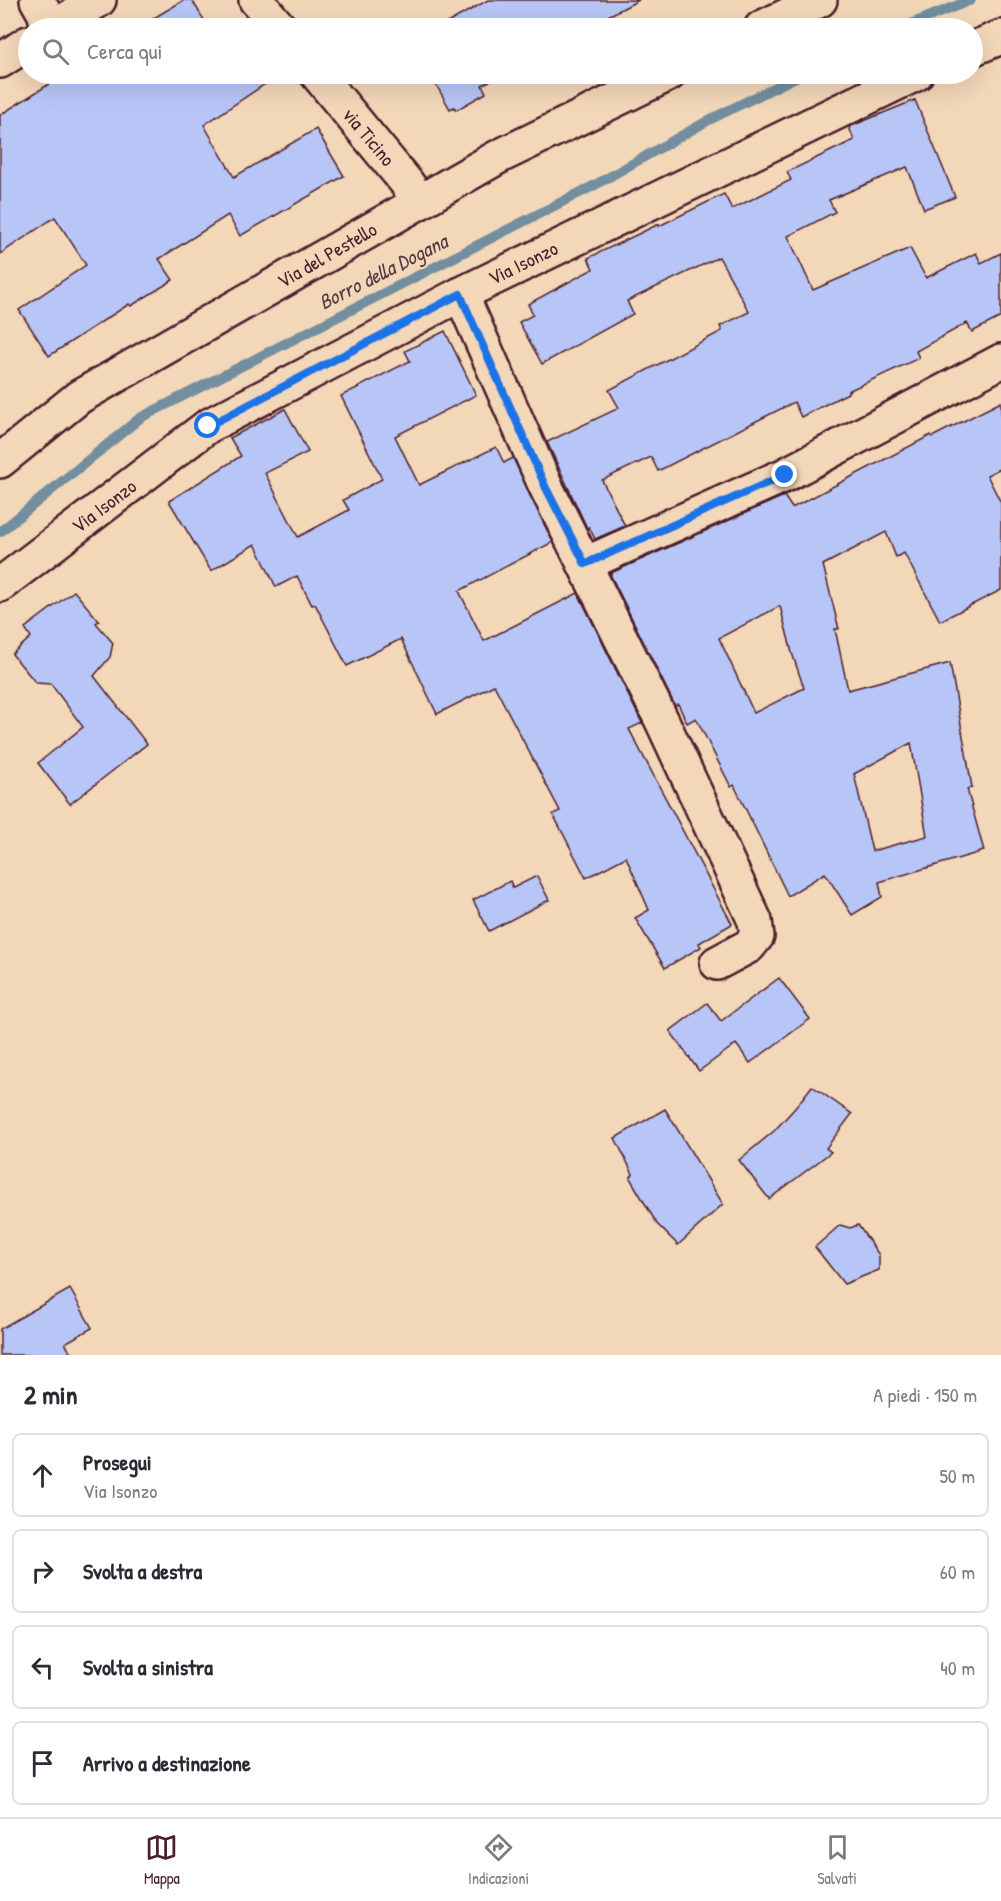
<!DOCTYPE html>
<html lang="it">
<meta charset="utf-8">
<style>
body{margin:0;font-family:"Patrick Hand",sans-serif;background:#f2f2f3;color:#2b2b33}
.stop{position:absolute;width:18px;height:18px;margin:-14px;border:4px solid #1a73e8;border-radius:50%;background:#fff}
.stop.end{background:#1a73e8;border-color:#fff;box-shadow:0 2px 6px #0008}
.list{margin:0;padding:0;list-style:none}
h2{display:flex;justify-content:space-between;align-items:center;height:78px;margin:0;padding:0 24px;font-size:26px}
h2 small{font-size:20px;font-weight:400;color:#7c7c81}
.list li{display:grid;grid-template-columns:39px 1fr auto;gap:18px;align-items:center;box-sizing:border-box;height:84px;margin:0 12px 12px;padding:0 12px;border:2px solid #e1e1e2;border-radius:9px}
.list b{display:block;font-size:22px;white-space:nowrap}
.list p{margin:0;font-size:20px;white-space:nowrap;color:#7c7c81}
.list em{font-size:20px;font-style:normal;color:#7c7c81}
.icon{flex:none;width:33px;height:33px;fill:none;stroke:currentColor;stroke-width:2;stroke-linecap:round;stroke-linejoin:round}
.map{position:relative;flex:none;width:1001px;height:1355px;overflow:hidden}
.search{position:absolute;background:#fff;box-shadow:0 6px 24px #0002;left:18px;right:18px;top:18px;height:66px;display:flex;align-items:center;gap:15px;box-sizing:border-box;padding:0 21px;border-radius:33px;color:#7c7c81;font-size:22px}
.sheet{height:462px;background:#fff}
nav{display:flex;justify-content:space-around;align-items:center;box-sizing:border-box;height:84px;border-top:2px solid #e1e1e2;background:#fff;font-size:16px;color:#7c7c81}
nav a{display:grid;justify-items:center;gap:3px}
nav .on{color:#4a1f2b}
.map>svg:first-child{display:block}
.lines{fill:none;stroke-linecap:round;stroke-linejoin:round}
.stream{stroke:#728e9f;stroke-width:10}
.building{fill:#b8c6f7;stroke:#4a1f2b;stroke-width:1.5;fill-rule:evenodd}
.street-casing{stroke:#4a1f2b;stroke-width:38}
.secondary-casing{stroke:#4a1f2b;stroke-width:38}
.street{stroke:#f3d7b9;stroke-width:33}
.secondary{stroke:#f3d7b9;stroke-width:33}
.route{stroke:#1a73e8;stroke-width:8}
.labels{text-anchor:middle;stroke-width:4.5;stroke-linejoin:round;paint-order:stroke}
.street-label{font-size:20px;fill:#4a1f2b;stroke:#f3d7b9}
.water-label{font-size:21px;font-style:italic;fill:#543b48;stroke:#f3d7b9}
</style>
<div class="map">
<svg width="1001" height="1355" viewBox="0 0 1001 1355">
<rect width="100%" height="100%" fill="#f3d7b9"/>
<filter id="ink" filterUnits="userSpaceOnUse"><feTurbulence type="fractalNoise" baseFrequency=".0167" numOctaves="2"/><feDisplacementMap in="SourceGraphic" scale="12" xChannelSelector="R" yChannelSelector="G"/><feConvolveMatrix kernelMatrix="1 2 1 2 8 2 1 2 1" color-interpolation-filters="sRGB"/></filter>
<g filter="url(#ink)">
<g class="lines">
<g class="stream">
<polyline points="901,28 971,0"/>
<polyline points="0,532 140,418 595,185 709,120 802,74"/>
</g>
</g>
<g class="building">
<polygon points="184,0 192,0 204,20 197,24 199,28 137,28"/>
<polygon points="488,0 639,0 585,28 438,28"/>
<polygon points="65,74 280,74 204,125 234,177 316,129 344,176 240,236 228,215 159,259 173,280 131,306 129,304 49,356 19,310 86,265 55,217 0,254 0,115"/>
<polygon points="430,74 502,74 482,85 486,93 456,110 454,107 450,109"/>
<polygon points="915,100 955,197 924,209 907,167 829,200 835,212 788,236 813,290 910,248 926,278 976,253 981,263 1001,253 1001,317 972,332 967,323 916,351 919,358 848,391 848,393 801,417 794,402 658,471 651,457 602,480 625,526 595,539 589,527 587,528 547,442 619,408 609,390 722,331 720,326 749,312 719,257 627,301 633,314 542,364 519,322 533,315 528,304 593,269 588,258 659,224 659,226 724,194 732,209 791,180 787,172 854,140 849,127"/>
<polygon points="445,331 476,395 395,436 419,485 496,447 504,463 513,458 553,542 459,591 484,641 578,593 642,723 629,729 732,924 699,943 701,947 665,968 635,918 649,910 626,857 586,878 553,814 560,811 494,685 437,714 401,639 347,666 315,604 312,605 297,576 276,587 255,544 211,571 169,501 241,456 230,438 285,409 308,452 265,473 298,537 349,510 343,500 382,479 341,396 410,361 405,351"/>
<path d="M 1001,402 L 1001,468 L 987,475 L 1001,503 L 1001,590 L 940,621 L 904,553 L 896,557 L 886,532 L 823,565 L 839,629 L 835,629 L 848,690 L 950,663 L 972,787 L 967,789 L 984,851 L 879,882 L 882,897 L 852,915 L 825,873 L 788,896 L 734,785 L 731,787 L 696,718 L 687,723 L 678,704 L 675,706 L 611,576 L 611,573 L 784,496 L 792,508 L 931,435 L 932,437 ZM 780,606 L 792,653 L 804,688 L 754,713 L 719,638 ZM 911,743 L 927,836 L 872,851 L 854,774 Z"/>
<polygon points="74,591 99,621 96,623 113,643 110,657 94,676 147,744 70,804 38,763 83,727 51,684 36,683 12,654 31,637 25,628"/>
<polygon points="537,876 549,900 489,931 473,900 510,881 513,888"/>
<polygon points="779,978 810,1019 750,1063 736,1044 699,1071 670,1031 707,1003 721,1021"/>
<polygon points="812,1086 852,1114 826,1148 831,1152 769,1199 739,1160 774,1131 795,1108"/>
<polygon points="665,1109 723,1204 678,1245 657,1224 630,1178 633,1174 615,1138"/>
<polygon points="840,1225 850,1228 858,1225 879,1255 879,1270 844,1284 815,1247"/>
<polygon points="70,1289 92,1328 65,1343 72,1355 0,1355 0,1329"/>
</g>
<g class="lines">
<defs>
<g id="street">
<polyline points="37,0 45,14 47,28"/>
<polyline points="256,0 280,28"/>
<polyline points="52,28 99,0"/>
<polyline points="0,61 28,43"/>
<polyline points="317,74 406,182 420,202"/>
<polyline points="461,294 546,487 663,723 755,921 757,936 749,946 717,963"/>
<polyline points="585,564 785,475 1001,361"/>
</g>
<g id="secondary">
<polyline points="761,28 820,0"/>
<polyline points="972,49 1001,37"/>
<polyline points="0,461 79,397 498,157 669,74"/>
<polyline points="0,585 208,426 461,294 916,74"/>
</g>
</defs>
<use href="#street" class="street-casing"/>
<use href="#secondary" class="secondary-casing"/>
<use href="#street" class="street"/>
<use href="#secondary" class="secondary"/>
</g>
</g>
<g class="lines" filter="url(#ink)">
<polyline class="route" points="208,426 460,294 546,488 585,564 785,475"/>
</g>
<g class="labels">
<g class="street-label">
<text transform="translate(369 137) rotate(50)" y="7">via Ticino</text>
<text transform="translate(327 255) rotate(-30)" y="7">Via del Pestello</text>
<text transform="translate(523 263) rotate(-26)" y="7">Via Isonzo</text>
<text transform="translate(104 506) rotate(-37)" y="7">Via Isonzo</text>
</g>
<g class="water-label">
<text transform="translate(383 272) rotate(-27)" y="7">Borro della Dogana</text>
</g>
</g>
</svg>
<div class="stop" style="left:208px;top:426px"></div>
<div class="stop end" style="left:785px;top:475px"></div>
<div class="search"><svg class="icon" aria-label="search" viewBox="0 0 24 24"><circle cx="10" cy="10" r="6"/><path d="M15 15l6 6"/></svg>Cerca qui</div>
</div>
<section class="sheet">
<h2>2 min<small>A piedi · 150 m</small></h2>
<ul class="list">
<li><svg class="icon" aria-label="ahead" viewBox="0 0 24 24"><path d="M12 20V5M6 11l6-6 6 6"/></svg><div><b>Prosegui</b><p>Via Isonzo</p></div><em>50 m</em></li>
<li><svg class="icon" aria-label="right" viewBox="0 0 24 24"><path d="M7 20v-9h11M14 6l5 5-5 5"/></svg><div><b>Svolta a destra</b></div><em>60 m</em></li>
<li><svg class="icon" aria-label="left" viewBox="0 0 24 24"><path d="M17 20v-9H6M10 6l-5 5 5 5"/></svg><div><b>Svolta a sinistra</b></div><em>40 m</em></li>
<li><svg class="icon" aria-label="arrive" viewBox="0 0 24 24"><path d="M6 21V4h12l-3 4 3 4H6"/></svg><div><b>Arrivo a destinazione</b></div></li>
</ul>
</section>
<nav>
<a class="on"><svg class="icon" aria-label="map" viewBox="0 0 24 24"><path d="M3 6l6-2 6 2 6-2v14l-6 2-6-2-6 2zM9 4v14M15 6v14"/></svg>Mappa</a>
<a><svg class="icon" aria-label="directions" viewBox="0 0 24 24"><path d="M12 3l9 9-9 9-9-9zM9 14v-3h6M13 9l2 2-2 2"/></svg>Indicazioni</a>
<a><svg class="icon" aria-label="saved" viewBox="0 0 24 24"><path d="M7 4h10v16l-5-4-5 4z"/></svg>Salvati</a>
</nav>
